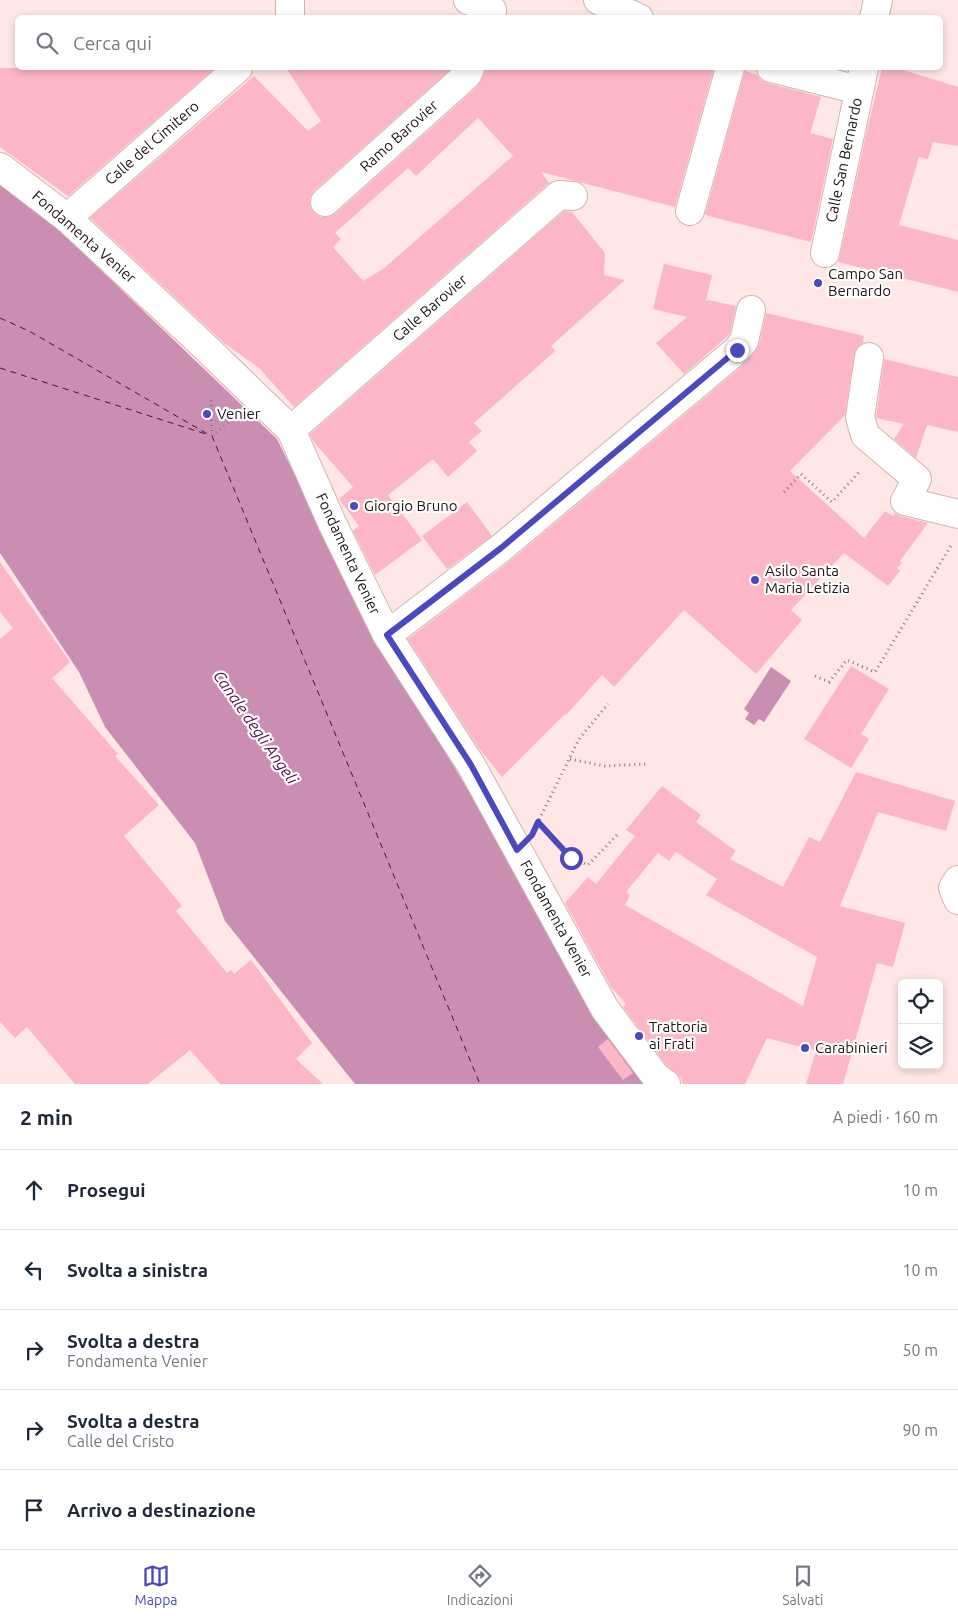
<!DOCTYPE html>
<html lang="it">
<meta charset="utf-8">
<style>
body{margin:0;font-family:Ubuntu,sans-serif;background:#f2f2f3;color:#1f2937}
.controls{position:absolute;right:15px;bottom:15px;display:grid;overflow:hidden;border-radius:8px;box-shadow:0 2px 8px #0003}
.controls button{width:45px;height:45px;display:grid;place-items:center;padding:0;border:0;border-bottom:1px solid #e0e1e3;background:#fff;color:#1f2937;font:25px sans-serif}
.stop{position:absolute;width:15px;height:15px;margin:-11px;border:4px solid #4c48be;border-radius:50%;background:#fff}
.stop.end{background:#4c48be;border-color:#fff;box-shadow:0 1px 5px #0008}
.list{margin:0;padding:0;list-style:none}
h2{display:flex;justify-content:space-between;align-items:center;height:65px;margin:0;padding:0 20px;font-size:21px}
h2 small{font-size:16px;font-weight:400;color:#747a83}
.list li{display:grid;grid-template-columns:32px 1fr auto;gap:15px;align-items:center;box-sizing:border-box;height:80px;padding:0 20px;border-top:1px solid #e0e1e3}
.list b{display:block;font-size:19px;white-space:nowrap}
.list p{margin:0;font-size:16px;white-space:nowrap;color:#747a83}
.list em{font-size:16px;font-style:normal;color:#747a83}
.icon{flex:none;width:28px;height:28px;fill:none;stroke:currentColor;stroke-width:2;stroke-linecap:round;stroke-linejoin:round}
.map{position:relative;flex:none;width:958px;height:1084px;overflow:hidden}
.search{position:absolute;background:#fff;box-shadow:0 2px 8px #0003;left:15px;right:15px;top:15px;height:55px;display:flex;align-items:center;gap:12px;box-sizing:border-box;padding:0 18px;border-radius:8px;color:#747a83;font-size:19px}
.sheet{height:465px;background:#fff}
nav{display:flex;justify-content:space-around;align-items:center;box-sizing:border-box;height:70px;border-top:1px solid #e0e1e3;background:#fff;font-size:14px;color:#747a83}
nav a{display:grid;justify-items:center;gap:2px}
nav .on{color:#4c48be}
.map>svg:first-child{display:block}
.water{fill:#c98eb1}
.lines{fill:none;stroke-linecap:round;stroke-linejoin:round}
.ferry{stroke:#530e3f;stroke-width:1;stroke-dasharray:6 5;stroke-linecap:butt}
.building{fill:#fdb6c6;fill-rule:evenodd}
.minor-casing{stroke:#d0b4b1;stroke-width:30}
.path{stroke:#8a7a78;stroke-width:3;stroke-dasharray:1 4;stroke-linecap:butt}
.minor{stroke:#fff;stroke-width:28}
.route{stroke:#4c48be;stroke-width:6}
.poi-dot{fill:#4c48be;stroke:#fff;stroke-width:2}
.labels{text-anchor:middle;stroke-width:4.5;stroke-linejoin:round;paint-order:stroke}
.street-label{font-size:15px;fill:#1e1514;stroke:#fff}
.poi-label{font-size:15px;fill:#1e1514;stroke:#fff;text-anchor:start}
.water-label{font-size:16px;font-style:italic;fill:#530e3f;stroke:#fff}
</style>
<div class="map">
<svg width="958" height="1084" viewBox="0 0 958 1084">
<rect width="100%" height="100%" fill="#fee7e4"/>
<g class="water">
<polygon points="0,180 33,205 277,439 376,639 492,829 653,1084 355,1084 225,921 195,843 105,727 79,672 0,553"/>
<polygon points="771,667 791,681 764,722 759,719 754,725 745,719 749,713 744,709"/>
</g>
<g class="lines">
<g class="ferry">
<polyline points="0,318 29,331 211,436"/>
<polyline points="0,368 209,435"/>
<polyline points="212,436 480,1084"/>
</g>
</g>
<g class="building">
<polygon points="0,68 215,68 68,196 0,147"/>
<path d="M 286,68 L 452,68 L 314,191 L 310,198 L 310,206 L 313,212 L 320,217 L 328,217 L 335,214 L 477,87 L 484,74 L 485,68 L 714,68 L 675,207 L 541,172 L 549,183 L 294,407 L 259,368 L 224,343 L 90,218 L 254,76 L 308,131 L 321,121 ZM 478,118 L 513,156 L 383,269 L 363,281 L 333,247 L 341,239 L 335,233 L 408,168 L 416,176 Z"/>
<polygon points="882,68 897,68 958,87 958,146 933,142 928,159 919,157 899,225 958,240 958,292 838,262 840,256 867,130"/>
<polygon points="745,71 757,75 761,80 767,83 821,97 810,133 833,139 811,242 705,215"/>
<polygon points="564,211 572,212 605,253 604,275 625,280 551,346 555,351 474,423 482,431 469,442 477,451 448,477 433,459 388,495 422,540 375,575 353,531 359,526 339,499 353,487 313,441 310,434"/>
<polygon points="664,264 712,275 706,301 708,300 736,306 730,334 684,374 656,343 687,317 653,309"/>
<polygon points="766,313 864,336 863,343 857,348 854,355 845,415 790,471 864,538 885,511 893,516 895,513 901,516 928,523 900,561 902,563 897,568 900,571 888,586 844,553 791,610 802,620 756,674 684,610 614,687 602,675 566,715 565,714 502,777 478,747 408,639 511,560 747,362 759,345"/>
<polygon points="884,359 958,377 958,432 927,425 916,458 894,439 904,424 876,418"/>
<polygon points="467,502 492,536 447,569 422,536"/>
<polygon points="0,562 70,662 52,678 118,754 115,756 159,805 124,836 182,906 176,911 227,973 231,970 234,974 251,960 312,1043 296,1059 323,1084 220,1084 190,1050 148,1084 75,1084 27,1027 15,1038 0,1022 0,639 13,628 0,612"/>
<polygon points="851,666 889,689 861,734 869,739 851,768 804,739"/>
<path d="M 856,772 L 955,801 L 946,831 L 878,812 L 840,906 L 905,923 L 893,967 L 877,963 L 843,1084 L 806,1084 L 816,1051 L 767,1038 L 745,1084 L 683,1084 L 680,1077 L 667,1066 L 623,1007 L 626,1004 L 611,987 L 565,903 L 588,877 L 596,884 L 635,836 L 626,830 L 662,786 L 701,815 L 696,822 L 736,851 L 730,859 L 783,887 L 809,837 L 820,842 ZM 676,852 L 717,879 L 706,895 L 817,957 L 803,1006 L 625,905 L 630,895 L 626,892 L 658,853 L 669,861 Z"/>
<polygon points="608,1039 633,1073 623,1080 598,1047"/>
</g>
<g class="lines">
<defs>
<g id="minor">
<polyline points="290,0 290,18"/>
<polyline points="468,0 492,10"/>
<polyline points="598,0 639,18"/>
<polyline points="874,18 878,0"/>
<polyline points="771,68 859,90"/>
<polyline points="0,167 67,218 202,344 291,430 332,523 387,635 471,765 605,1009 656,1077 666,1084"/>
<polyline points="325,202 467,75 470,68"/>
<polyline points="690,211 730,68"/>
<polyline points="67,218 238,68"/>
<polyline points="825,253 864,68"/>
<polyline points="869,357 860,417 865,435 917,479 905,501 958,514"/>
<polyline points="291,430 559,195 573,196"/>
<polyline points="387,635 501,548 737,350 744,341 751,310"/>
<polyline points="958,880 953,888 958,900"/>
</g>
</defs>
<use href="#minor" class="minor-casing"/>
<g class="path">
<polyline points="212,436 211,401 215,398"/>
<polyline points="212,436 234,417"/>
<polyline points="784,492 801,474 832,502 860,471"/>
<polyline points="815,676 829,682 847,660 875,672 952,544"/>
<polyline points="570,759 604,766 648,764"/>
<polyline points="537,824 579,739 608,704"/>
<polyline points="540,824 571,858 588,865 618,834"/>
</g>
<use href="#minor" class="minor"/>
</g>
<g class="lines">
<polyline class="route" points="571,858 538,822 532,835 517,850 471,765 387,635 501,548 737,350"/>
</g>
<g class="poi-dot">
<circle cx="818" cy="283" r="5"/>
<circle cx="207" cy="414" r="5"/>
<circle cx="354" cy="506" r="5"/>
<circle cx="755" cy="580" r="5"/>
<circle cx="639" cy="1036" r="5"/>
<circle cx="805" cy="1048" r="5"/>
</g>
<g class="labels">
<g class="street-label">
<text transform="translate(399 136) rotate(-42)" y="5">Ramo Barovier</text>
<text transform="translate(152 143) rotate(-41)" y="5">Calle del Cimitero</text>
<text transform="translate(844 160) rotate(-78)" y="5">Calle San Bernardo</text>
<text transform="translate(84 237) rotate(41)" y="5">Fondamenta Venier</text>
<text transform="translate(430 308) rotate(-41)" y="5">Calle Barovier</text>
<text transform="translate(348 554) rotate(65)" y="5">Fondamenta Venier</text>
<text transform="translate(556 919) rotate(61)" y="5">Fondamenta Venier</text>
</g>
<g class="poi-label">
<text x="828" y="279">Campo San<tspan x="828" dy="17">Bernardo</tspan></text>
<text x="217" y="419">Venier</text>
<text x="364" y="511">Giorgio Bruno</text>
<text x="765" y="576">Asilo Santa<tspan x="765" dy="17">Maria Letizia</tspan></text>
<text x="649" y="1032">Trattoria<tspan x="649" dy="17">ai Frati</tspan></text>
<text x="815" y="1053">Carabinieri</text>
</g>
<g class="water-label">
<text transform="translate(256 727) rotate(55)" y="6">Canale degli Angeli</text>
</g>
</g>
</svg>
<div class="controls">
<button><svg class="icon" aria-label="locate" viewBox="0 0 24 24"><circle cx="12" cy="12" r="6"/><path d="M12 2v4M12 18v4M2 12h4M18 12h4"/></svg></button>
<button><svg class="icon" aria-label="layers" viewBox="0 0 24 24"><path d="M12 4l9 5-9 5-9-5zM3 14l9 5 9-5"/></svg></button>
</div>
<div class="stop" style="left:571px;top:858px"></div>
<div class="stop end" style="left:737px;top:350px"></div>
<div class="search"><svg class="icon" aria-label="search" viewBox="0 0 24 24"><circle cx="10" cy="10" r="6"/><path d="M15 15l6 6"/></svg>Cerca qui</div>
</div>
<section class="sheet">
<h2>2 min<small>A piedi · 160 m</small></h2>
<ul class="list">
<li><svg class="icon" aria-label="ahead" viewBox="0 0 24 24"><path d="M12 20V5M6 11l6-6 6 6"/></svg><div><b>Prosegui</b></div><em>10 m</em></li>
<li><svg class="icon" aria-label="left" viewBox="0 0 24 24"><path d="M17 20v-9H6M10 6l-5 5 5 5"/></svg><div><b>Svolta a sinistra</b></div><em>10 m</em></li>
<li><svg class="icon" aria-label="right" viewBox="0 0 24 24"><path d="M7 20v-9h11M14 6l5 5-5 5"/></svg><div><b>Svolta a destra</b><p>Fondamenta Venier</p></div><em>50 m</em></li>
<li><svg class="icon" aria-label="right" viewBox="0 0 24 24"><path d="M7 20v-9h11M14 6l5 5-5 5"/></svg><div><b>Svolta a destra</b><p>Calle del Cristo</p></div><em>90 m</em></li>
<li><svg class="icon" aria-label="arrive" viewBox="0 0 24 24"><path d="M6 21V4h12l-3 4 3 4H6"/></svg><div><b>Arrivo a destinazione</b></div></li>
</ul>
</section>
<nav>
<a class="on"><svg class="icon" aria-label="map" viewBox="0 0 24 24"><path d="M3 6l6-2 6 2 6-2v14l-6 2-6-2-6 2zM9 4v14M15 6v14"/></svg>Mappa</a>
<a><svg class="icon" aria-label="directions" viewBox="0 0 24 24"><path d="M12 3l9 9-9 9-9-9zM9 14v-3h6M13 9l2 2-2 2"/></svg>Indicazioni</a>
<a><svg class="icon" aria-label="saved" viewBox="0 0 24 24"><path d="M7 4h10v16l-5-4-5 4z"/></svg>Salvati</a>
</nav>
